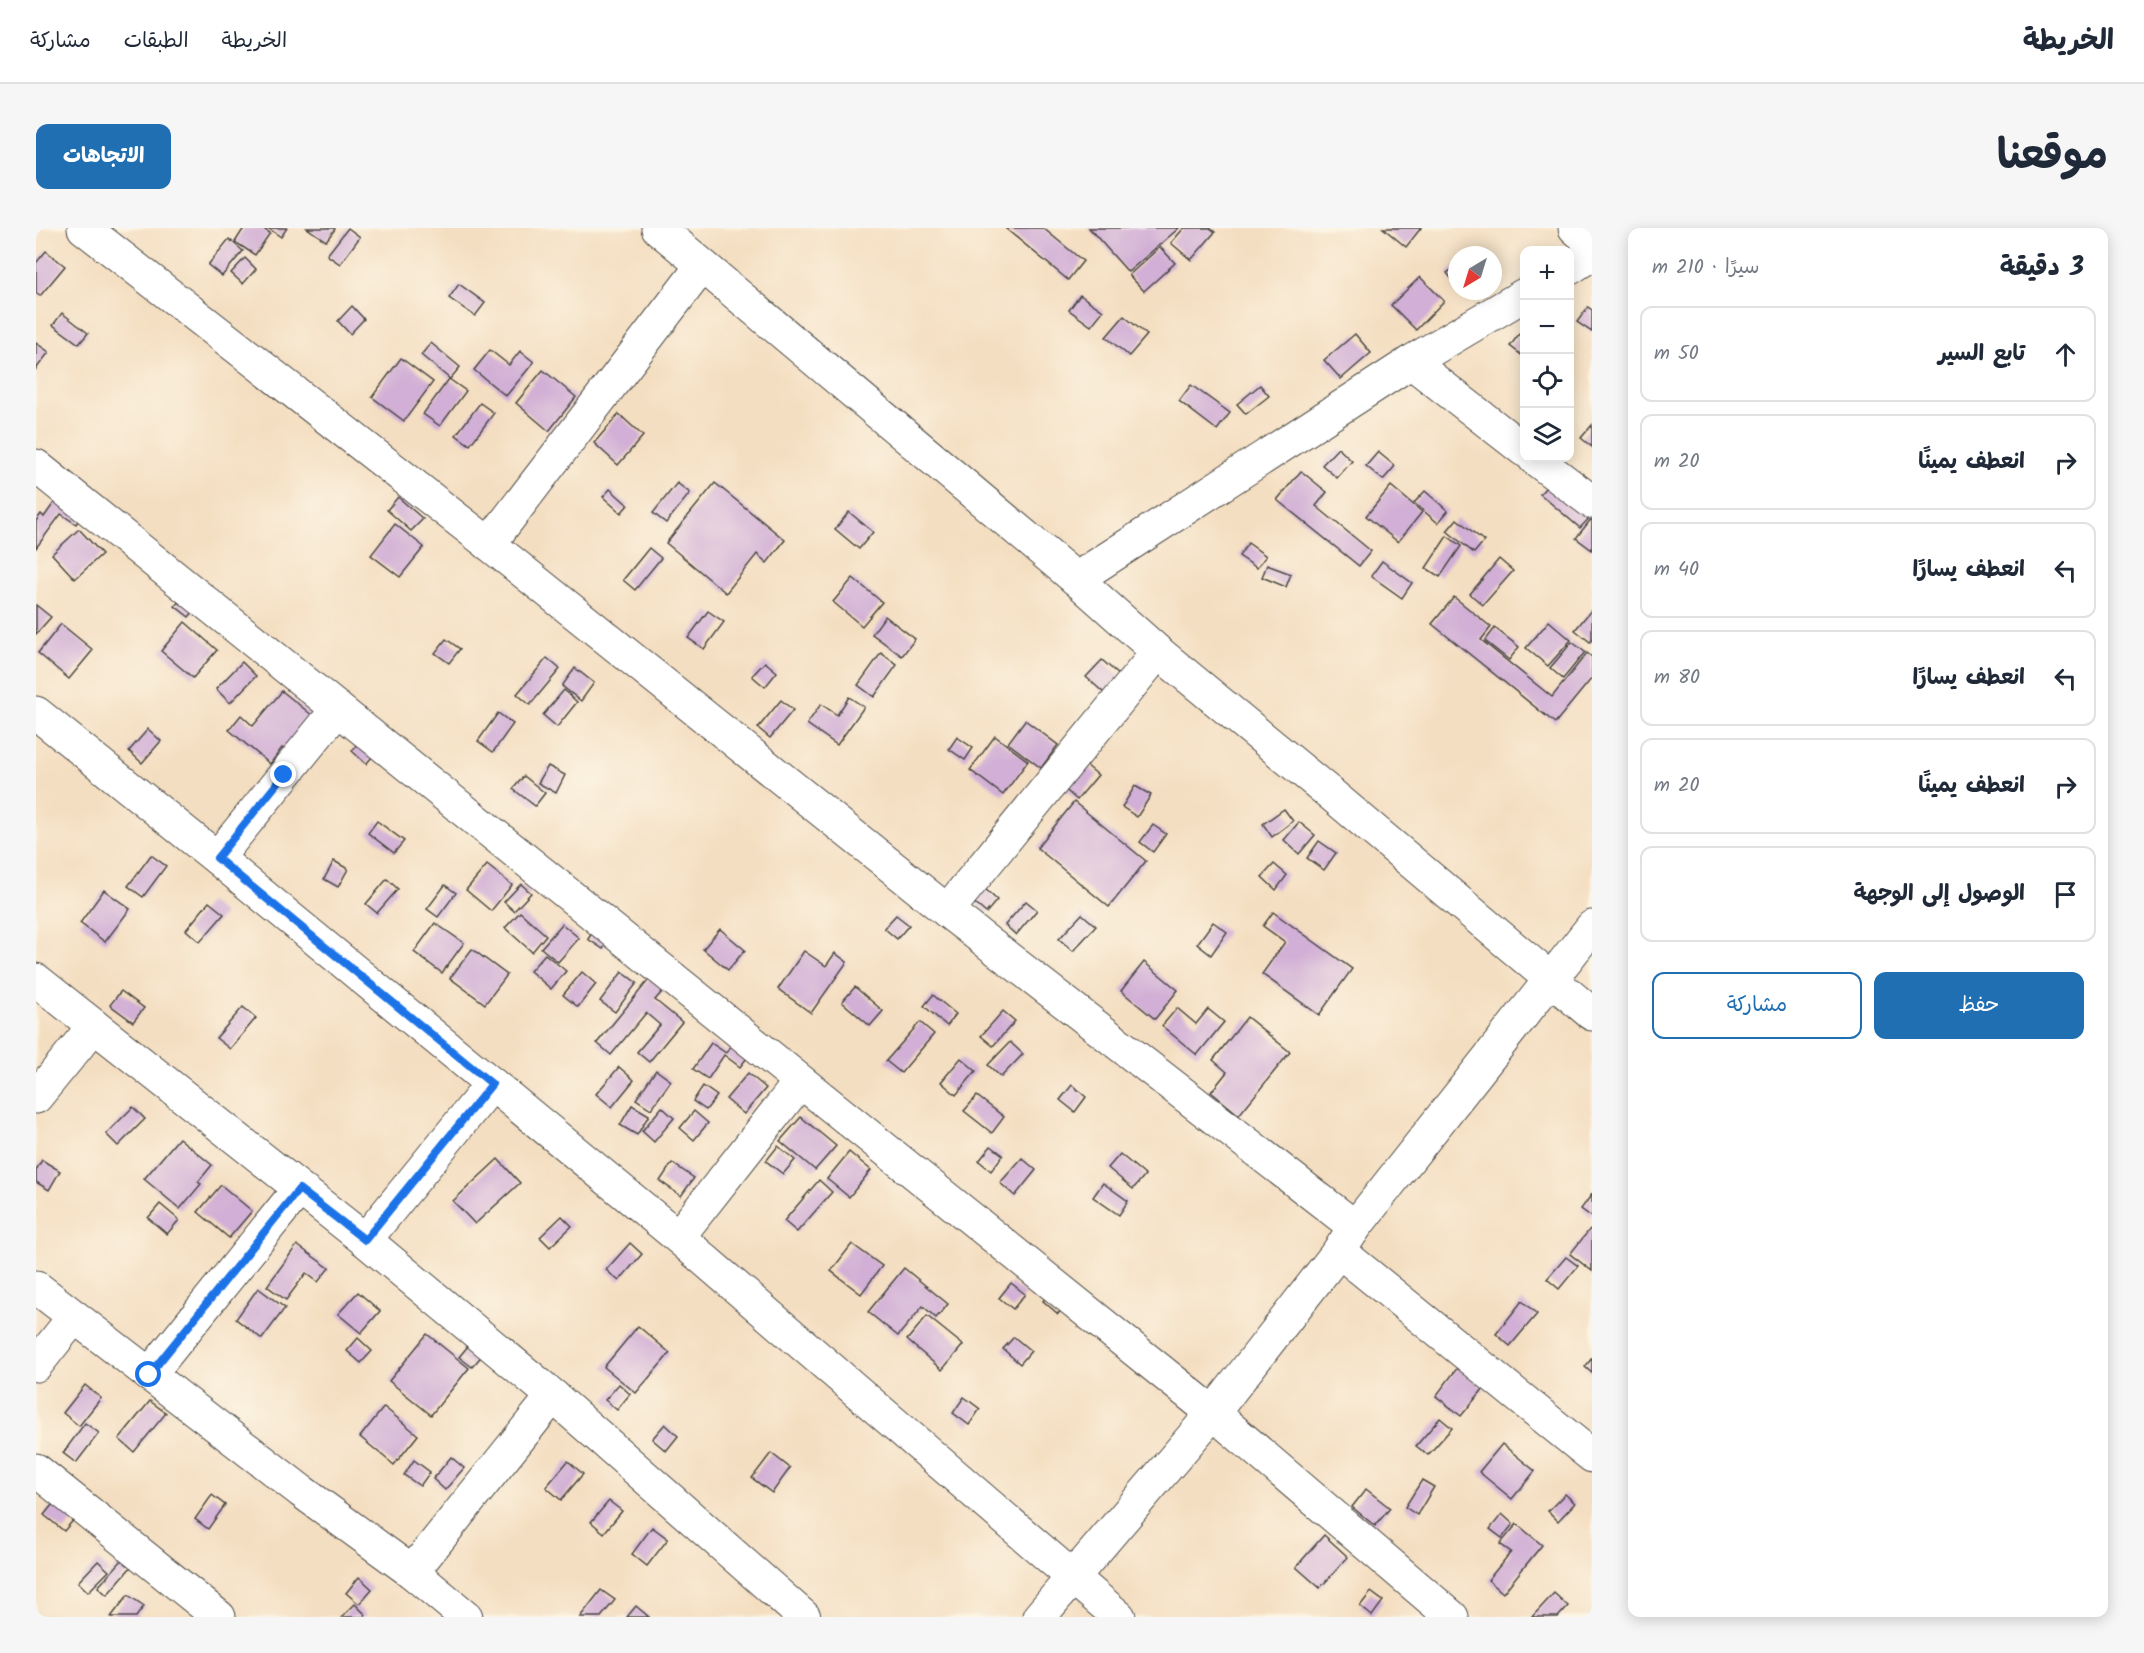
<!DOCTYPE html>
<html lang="ar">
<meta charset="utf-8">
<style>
body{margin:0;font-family:Kalam,"Playpen Sans Arabic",sans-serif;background:#f6f6f7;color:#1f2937;direction:rtl}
.controls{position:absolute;right:18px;top:18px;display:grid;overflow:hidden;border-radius:12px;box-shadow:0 3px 15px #0003}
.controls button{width:54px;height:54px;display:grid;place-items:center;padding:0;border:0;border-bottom:2px solid #e0e1e3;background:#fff;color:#1f2937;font:30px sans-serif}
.compass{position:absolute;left:1412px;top:18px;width:54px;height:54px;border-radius:50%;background:#fff;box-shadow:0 3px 15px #0003;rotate:218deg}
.stop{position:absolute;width:18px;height:18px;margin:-14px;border:4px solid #1a73e8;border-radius:50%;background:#fff}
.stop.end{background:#1a73e8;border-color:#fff;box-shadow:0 2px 6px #0008}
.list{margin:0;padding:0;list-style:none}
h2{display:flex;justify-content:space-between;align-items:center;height:78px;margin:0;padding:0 24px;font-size:26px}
h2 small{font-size:20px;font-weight:400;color:#747a83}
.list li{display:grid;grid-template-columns:39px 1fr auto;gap:18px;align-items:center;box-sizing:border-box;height:96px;margin:0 12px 12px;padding:0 12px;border:2px solid #e0e1e3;border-radius:12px}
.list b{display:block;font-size:22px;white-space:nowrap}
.list em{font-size:20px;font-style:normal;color:#747a83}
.actions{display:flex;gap:12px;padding:18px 24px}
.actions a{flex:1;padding:14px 0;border:2px solid #1f6fb2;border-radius:12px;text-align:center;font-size:21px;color:#1f6fb2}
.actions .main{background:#1f6fb2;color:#fff}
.icon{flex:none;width:33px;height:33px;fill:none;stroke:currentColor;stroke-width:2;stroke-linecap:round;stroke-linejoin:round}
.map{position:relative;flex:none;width:1556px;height:1389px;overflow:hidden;direction:ltr;border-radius:12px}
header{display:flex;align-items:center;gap:36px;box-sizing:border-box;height:84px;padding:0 30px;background:#fff;border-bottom:2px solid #e0e1e3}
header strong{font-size:28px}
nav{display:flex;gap:33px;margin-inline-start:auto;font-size:21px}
.intro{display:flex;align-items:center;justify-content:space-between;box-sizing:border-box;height:144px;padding:0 36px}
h1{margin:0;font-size:42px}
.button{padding:15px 27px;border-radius:12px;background:#1f6fb2;color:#fff;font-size:21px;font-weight:700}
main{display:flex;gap:36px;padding:0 36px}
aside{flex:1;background:#fff;border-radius:12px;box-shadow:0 3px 15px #0003}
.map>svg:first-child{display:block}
.building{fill:#d1afd6}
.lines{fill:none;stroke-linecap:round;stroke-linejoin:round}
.minor-casing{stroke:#494642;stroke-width:35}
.minor{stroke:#fff;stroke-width:33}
.route{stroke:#1a73e8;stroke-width:8}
</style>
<header>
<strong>الخريطة</strong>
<nav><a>الخريطة</a><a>الطبقات</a><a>مشاركة</a></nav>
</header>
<div class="intro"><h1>موقعنا</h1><a class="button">الاتجاهات</a></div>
<main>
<aside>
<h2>3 دقيقة<small>سيرًا · 210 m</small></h2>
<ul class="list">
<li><svg class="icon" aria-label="ahead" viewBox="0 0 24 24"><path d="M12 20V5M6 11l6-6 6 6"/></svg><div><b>تابع السير</b></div><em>50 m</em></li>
<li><svg class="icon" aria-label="right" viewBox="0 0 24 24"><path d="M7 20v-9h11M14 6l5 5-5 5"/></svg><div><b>انعطف يمينًا</b></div><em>20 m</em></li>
<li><svg class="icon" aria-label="left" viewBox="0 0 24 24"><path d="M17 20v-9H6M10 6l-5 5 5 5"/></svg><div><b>انعطف يسارًا</b></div><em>40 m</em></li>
<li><svg class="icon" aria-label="left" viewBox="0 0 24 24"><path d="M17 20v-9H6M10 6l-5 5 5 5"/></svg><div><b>انعطف يسارًا</b></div><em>80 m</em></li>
<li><svg class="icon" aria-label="right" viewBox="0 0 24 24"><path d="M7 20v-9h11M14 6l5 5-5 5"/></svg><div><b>انعطف يمينًا</b></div><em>20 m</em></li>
<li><svg class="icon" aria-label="arrive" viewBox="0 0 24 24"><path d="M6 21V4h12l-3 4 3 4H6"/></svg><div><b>الوصول إلى الوجهة</b></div></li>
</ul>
<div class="actions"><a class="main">حفظ</a><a>مشاركة</a></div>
</aside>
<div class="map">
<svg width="1556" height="1389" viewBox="0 0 1556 1389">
<rect width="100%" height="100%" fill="#fcf5e5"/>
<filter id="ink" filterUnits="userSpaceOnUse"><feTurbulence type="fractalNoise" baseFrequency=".0167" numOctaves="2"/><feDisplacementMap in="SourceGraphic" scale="12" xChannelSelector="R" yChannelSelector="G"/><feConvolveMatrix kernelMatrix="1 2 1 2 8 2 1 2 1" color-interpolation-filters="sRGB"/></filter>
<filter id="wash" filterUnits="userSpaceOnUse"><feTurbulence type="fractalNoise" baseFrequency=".008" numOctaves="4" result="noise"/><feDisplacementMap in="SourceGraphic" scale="24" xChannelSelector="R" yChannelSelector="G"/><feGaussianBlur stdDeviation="1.35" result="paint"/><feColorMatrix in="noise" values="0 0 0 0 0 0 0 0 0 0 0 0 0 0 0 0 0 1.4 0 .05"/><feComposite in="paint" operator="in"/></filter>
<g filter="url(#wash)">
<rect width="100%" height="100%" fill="#f4dec1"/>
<g id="blocks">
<g class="building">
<polygon points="208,0 226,0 234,5 219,27 199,14"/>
<polygon points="232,0 251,0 245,9"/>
<polygon points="271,0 298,0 299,1 290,13"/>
<polygon points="312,0 324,9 304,36 291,27"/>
<polygon points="969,0 1007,0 1047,33 1032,52"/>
<polygon points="1053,0 1143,0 1092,44"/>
<polygon points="1148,0 1174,0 1179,4 1155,32 1135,15"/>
<polygon points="1347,0 1385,0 1370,19"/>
<polygon points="193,11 207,23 186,48 172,37"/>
<polygon points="1124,19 1139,35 1108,63 1093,47"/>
<polygon points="10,23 29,38 4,68 0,65 0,35"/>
<polygon points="209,30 220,41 207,56 195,45"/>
<polygon points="1421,38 1421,58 1411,45"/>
<polygon points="1384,49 1408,73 1380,102 1355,77"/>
<polygon points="423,56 449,75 439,88 413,70"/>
<polygon points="1044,67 1067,83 1055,98 1033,82"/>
<polygon points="316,78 328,91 314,106 302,93"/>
<polygon points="1552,79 1556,82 1556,104 1541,94"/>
<polygon points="26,85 52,105 43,116 17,97"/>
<polygon points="1088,88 1111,107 1093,128 1070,109"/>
<polygon points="1487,101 1488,102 1488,129 1474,118"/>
<polygon points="1319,106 1335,125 1305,151 1288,132"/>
<polygon points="0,115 13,124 0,141"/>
<polygon points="395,115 424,139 414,151 385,127"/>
<polygon points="454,122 473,137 484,123 498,134 470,168 438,142"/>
<polygon points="365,130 397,154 368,193 336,169"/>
<polygon points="507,142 540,169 513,203 480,175"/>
<polygon points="413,151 430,163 404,198 387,186"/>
<polygon points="1155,157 1194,185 1181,202 1143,173"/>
<polygon points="1224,157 1233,168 1210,186 1201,176"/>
<polygon points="444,175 458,185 434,217 420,207"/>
<polygon points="583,186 607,208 582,237 558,215"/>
<polygon points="1556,197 1556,219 1545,210"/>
<polygon points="1302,220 1316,233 1301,250 1286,237"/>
<polygon points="1342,224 1359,238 1347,252 1330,238"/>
<polygon points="1265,243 1291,264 1280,278 1335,323 1323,338 1241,272"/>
<polygon points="1523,244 1556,287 1544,300 1504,266"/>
<polygon points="641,255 654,265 630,295 617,285"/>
<polygon points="679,255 749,312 731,335 721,326 690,365 630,315"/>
<polygon points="1355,258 1386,284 1362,314 1330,288"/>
<polygon points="574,261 592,277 585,285 567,269"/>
<polygon points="1389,263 1412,283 1402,295 1378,275"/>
<polygon points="25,265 49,283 40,296 25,286 0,320 0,293 5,286 8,289"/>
<polygon points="362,269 387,291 375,303 351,282"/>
<polygon points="813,284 837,304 823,321 799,301"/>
<polygon points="1556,290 1556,322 1540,310"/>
<polygon points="1421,291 1448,313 1438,325 1411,303"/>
<polygon points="359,296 388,319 364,349 335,327"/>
<polygon points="43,301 66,326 39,351 16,326"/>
<polygon points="1411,308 1425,318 1404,349 1390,340"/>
<polygon points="1212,315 1230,328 1221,340 1203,328"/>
<polygon points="613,320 625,330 599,362 587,352"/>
<polygon points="1463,331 1477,343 1447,377 1434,366"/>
<polygon points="1346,333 1376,355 1366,370 1335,348"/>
<polygon points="1231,337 1255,346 1250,359 1226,349"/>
<polygon points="817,350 846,374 826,398 797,374"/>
<polygon points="160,351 175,362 153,389 139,378"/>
<polygon points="1418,369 1455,399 1445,412 1516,469 1551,425 1556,429 1556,450 1519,495 1396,396"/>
<polygon points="0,377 15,389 0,406"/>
<polygon points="1556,381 1556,412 1554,414 1539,402"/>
<polygon points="672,383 688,394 668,421 652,410"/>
<polygon points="849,388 879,411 866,428 836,406"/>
<polygon points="1513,393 1535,412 1512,438 1490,420"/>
<polygon points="149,394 181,422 157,450 125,423"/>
<polygon points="25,396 57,422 33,451 2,425"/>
<polygon points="1459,400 1483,419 1473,432 1449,413"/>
<polygon points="410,411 424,421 413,435 399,425"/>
<polygon points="1536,414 1549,424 1527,451 1514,440"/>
<polygon points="845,425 861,437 838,469 822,457"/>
<polygon points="511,430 524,441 494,477 481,466"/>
<polygon points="1066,432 1084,448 1068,465 1050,449"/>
<polygon points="206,434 220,448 194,475 180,461"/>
<polygon points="729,434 741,444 729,459 716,448"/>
<polygon points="539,440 558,455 545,473 526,458"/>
<polygon points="528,462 541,474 521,499 507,487"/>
<polygon points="246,463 277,488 248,522 246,520 234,536 193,502 205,487 217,498"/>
<polygon points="813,469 828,479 801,517 771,496 785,476 801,487"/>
<polygon points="745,472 757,482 734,510 722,500"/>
<polygon points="462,485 477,496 457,524 442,513"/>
<polygon points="989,492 1022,517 1005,540 972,515"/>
<polygon points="112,501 125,513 106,535 93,523"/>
<polygon points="328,507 344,520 330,536 316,523"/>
<polygon points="959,508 992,533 967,567 934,542"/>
<polygon points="921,509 937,520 929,532 913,521"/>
<polygon points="1044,532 1062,547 1041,572 1023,556"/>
<polygon points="512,538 529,547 520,565 502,555"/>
<polygon points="488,548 509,565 499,578 477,561"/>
<polygon points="1099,558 1115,567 1101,589 1086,579"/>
<polygon points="1038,574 1110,633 1073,679 1001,620"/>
<polygon points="1248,581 1257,593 1236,609 1227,596"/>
<polygon points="341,593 368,613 358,625 332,605"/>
<polygon points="1263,594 1279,607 1263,626 1248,612"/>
<polygon points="1117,597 1130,606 1117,624 1104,614"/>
<polygon points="1283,613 1300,625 1288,642 1271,630"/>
<polygon points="115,627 130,638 107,669 92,658"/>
<polygon points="298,633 312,641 302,659 288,651"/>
<polygon points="1238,636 1251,647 1240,662 1226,649"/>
<polygon points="451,637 476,657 455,683 430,662"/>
<polygon points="351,651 362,661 341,685 330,676"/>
<polygon points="485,656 495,665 478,683 468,674"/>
<polygon points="409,657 420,665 402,689 391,681"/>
<polygon points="947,659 961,672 950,685 936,673"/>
<polygon points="68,662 94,681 69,714 44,695"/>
<polygon points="990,673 1001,682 980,707 969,697"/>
<polygon points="173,674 188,686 164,714 150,702"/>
<polygon points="484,684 510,707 496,724 469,700"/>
<polygon points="1237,684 1316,741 1283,787 1226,746 1249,714 1227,698"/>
<polygon points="1046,686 1060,698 1037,723 1023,711"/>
<polygon points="860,687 873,697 861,711 848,700"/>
<polygon points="1177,694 1191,704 1175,727 1161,716"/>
<polygon points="399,695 428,715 406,745 378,724"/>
<polygon points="563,695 578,705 567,721 552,711"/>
<polygon points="526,696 543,710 522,734 505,720"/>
<polygon points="684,701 709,722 692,742 667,721"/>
<polygon points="436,721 471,747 449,776 414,750"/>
<polygon points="768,723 790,738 799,725 811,734 775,785 742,761"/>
<polygon points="509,726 530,743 515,761 494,743"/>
<polygon points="629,732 643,744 619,772 646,794 613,834 601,824 624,797 610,785 575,827 561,815"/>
<polygon points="1108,734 1142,762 1119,791 1085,763"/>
<polygon points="546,744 560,756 542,779 527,767"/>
<polygon points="586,744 601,755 579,784 564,773"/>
<polygon points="819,759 847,783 834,798 806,774"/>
<polygon points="85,763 108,780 97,794 74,777"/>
<polygon points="897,767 920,786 911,798 888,778"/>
<polygon points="207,779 220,790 194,821 180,810"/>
<polygon points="1141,780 1160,796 1172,781 1188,794 1161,827 1126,798"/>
<polygon points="967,783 979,793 957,818 945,808"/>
<polygon points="1211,789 1254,824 1203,887 1175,864 1191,844 1177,832"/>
<polygon points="884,794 898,806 865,845 850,833"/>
<polygon points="704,805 721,817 704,839 688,827 672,851 657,841 675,815 690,825"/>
<polygon points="974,814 987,826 965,849 952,837"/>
<polygon points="925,830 940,843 920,867 905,854"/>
<polygon points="583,839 598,852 576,879 560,866"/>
<polygon points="620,842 635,853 615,881 600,871"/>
<polygon points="712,845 730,860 708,886 690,871"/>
<polygon points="1036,857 1050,869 1039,884 1024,872"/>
<polygon points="667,858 681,868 670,882 657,873"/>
<polygon points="941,868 968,889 956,905 928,883"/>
<polygon points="596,877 613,887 601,907 584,897"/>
<polygon points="97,879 109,891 82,918 70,906"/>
<polygon points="626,879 638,890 618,914 606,903"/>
<polygon points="658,883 672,895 658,912 644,900"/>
<polygon points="765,889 800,918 779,942 744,913"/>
<polygon points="143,910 176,937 162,954 165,956 144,981 108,951"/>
<polygon points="742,918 759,932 747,946 730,933"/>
<polygon points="955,918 967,927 955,943 943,933"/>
<polygon points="813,924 835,942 813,969 791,951"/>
<polygon points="1084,926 1109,947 1097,961 1072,940"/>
<polygon points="986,930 1000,942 979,968 964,955"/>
<polygon points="462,931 484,955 439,996 417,973"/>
<polygon points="6,932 24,943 13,962 0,954 0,942"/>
<polygon points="636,935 658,950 645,968 624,953"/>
<polygon points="783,952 796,964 761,1004 748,993"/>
<polygon points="1067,955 1092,973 1083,987 1057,969"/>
<polygon points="185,957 216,983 193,1010 162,984"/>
<polygon points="1556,966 1556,989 1545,981"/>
<polygon points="124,976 143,992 131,1006 112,990"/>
<polygon points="526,988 536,998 514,1019 504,1009"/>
<polygon points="1554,1001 1556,1003 1556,1043 1534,1026"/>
<polygon points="594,1015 606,1026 583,1053 570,1042"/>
<polygon points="816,1016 846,1038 825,1066 795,1043"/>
<polygon points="261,1017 293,1040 282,1054 270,1045 250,1072 231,1058"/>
<polygon points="1530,1029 1542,1038 1523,1061 1511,1051"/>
<polygon points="868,1040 912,1076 900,1090 887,1078 862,1108 832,1084"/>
<polygon points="975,1055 989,1066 977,1081 963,1070"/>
<polygon points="1019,1059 1033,1072 1022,1086 1007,1073"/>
<polygon points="222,1060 249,1080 226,1111 200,1091"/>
<polygon points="322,1064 344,1083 325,1105 302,1086"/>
<polygon points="1486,1073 1501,1086 1474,1118 1460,1106"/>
<polygon points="891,1088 927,1117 906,1142 871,1112"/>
<polygon points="602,1098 634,1125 600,1165 568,1139"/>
<polygon points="391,1106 433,1140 395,1187 353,1153"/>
<polygon points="978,1109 995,1123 984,1136 967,1121"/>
<polygon points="322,1110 336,1123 325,1135 311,1123"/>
<polygon points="437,1112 450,1123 436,1139 423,1129"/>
<polygon points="1556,1130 1556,1145 1549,1139"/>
<polygon points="1422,1139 1448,1160 1425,1188 1400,1168"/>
<polygon points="583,1156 594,1166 581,1182 569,1172"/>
<polygon points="49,1157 65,1170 43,1198 27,1185"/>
<polygon points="928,1169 944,1181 933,1197 917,1185"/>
<polygon points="114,1173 130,1185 98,1224 83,1211"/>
<polygon points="348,1179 382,1207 358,1237 324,1209"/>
<polygon points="1404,1190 1416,1200 1392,1227 1380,1218"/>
<polygon points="49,1195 63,1205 40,1235 27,1225"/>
<polygon points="629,1196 642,1208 630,1223 616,1211"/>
<polygon points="1466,1216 1499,1243 1476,1271 1443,1244"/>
<polygon points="735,1225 754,1240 736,1265 716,1250"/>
<polygon points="415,1229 428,1240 409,1262 397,1251"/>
<polygon points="378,1232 394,1244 384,1258 368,1247"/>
<polygon points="532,1233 547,1246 525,1272 510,1259"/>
<polygon points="1386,1252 1398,1259 1381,1287 1369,1279"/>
<polygon points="1330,1261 1354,1280 1339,1298 1316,1279"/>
<polygon points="1529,1266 1539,1275 1522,1293 1512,1283"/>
<polygon points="176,1267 189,1277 172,1301 159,1291"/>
<polygon points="20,1272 40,1289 28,1303 8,1287"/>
<polygon points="573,1273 586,1283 568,1305 555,1294"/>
<polygon points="1466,1286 1477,1296 1466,1310 1454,1301"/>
<polygon points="1481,1296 1506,1317 1467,1365 1452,1352 1475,1324 1464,1316"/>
<polygon points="616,1299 632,1311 611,1338 596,1326"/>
<polygon points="1288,1307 1312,1329 1284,1360 1260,1339"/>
<polygon points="87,1331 95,1339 71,1367 62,1359"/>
<polygon points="62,1333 73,1343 52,1364 42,1354"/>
<polygon points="323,1349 336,1361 323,1376 310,1365"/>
<polygon points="565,1362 579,1372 565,1389 544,1389"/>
<polygon points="1335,1364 1347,1373 1336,1388 1324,1378"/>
<polygon points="1518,1365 1532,1378 1522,1389 1496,1389"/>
<polygon points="92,1367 108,1378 100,1389 75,1389"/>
<polygon points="319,1376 330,1387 328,1389 306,1389"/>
<polygon points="600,1378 613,1389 591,1389"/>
</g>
</g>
</g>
<g filter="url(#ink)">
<use href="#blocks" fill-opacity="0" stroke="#494642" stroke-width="1.5"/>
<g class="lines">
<defs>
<g id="minor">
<polyline points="48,0 453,316 911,683 1319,999"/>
<polyline points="622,0 1040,351 1122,424 1296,567 1556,786"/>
<polyline points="1539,0 1556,15"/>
<polyline points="1534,40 1556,26"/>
<polyline points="1375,134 1488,222"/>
<polyline points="1498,230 1556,274"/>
<polyline points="0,238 1177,1185 1416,1389"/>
<polyline points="453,316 666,38"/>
<polyline points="1040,351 1375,134 1488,67"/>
<polyline points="0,485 181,630 642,1009 1083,1389"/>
<polyline points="181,630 301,482"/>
<polyline points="911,683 1122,424"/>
<polyline points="0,752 329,1012 517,1168 768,1389"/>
<polyline points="0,869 58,798"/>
<polyline points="642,1009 764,854"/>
<polyline points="329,1012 456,856"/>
<polyline points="1303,1023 1556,1228"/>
<polyline points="0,1059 265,1263 376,1344 430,1389"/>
<polyline points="0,1137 38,1089"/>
<polyline points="113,1147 263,961"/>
<polyline points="0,1242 183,1389"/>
<polyline points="376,1344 517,1168"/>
<polyline points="1003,1389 1177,1185 1303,1023 1319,999 1556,699"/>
</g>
</defs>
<use href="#minor" class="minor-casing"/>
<use href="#minor" class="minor"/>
</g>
</g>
<g class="lines" filter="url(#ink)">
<polyline class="route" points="113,1147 263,961 329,1012 456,856 181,630 248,547"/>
</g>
</svg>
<div class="controls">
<button>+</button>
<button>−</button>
<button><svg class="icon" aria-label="locate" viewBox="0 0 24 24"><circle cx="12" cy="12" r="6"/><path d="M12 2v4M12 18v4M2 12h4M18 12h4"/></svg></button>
<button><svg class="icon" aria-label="layers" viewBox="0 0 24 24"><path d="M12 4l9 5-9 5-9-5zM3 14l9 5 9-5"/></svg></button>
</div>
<svg class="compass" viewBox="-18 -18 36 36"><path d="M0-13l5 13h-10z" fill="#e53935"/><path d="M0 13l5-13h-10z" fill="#747a83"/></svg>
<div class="stop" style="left:113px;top:1147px"></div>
<div class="stop end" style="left:248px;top:547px"></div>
</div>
</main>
